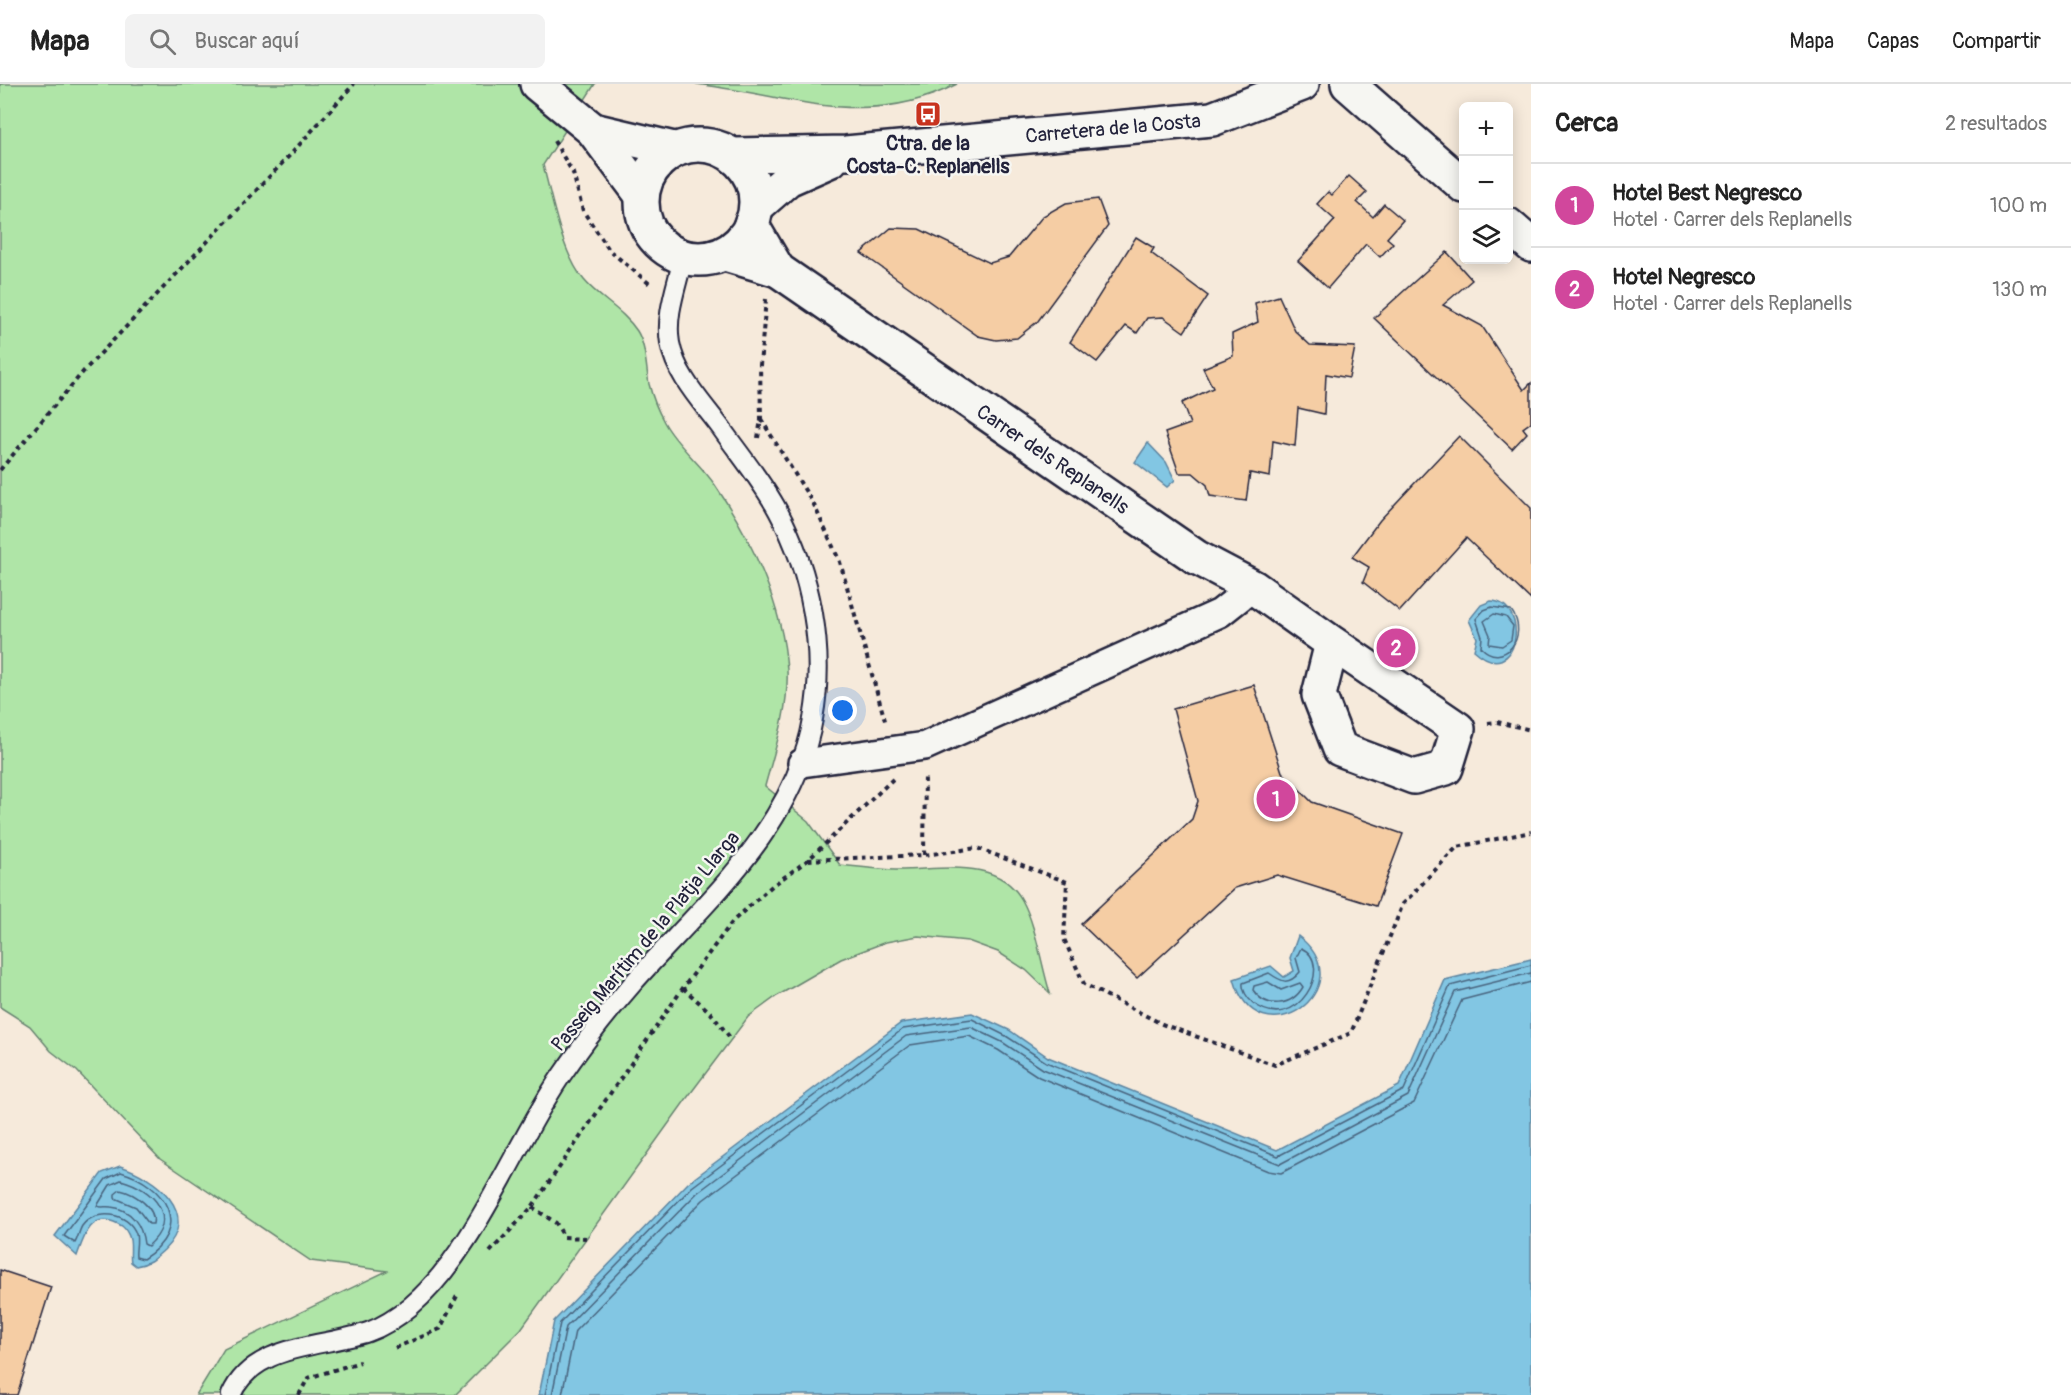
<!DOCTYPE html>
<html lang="es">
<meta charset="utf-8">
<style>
body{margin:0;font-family:Pangolin,sans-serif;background:#f2f2f2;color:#222}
.controls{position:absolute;right:18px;top:18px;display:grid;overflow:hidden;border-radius:9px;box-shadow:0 3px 15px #0003}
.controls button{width:54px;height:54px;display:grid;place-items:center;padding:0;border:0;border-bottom:2px solid #e0e0e0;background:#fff;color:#222;font:30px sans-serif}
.you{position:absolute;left:843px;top:627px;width:21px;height:21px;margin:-15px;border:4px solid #fff;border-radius:50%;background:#1a73e8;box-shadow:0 0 0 9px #1a73e833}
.badge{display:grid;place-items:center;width:39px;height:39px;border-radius:50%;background:#111827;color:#fff;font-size:20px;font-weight:700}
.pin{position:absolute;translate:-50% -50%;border:3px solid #fff;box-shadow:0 2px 6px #0006}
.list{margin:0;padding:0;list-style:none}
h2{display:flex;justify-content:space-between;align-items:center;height:78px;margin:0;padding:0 24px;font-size:26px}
h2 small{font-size:20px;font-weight:400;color:#767676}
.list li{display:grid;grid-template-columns:39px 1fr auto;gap:18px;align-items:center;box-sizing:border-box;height:84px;padding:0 24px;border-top:2px solid #e0e0e0}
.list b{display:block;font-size:22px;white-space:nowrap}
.list p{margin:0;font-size:20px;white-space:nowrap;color:#767676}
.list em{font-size:20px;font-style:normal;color:#767676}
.icon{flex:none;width:33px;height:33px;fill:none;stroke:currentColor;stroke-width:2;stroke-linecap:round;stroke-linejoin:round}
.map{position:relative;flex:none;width:1531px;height:1311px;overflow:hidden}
header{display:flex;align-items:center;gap:36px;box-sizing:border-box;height:84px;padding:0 30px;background:#fff;border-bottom:2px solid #e0e0e0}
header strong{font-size:28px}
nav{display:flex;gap:33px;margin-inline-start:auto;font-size:21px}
.search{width:420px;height:54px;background:#f2f2f2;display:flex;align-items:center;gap:15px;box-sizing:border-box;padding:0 21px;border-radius:9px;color:#767676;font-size:22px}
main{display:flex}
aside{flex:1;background:#fff}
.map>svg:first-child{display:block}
.green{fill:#afe5a7;stroke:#688471;stroke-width:1.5}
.water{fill:#82c6e3;stroke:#5c84a0;stroke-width:1.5}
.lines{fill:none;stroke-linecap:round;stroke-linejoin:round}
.shore{stroke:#48647e;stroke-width:1.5}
.building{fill:#f5cda4;stroke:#22223b;stroke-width:1.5}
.service-casing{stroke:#22223b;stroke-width:22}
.pedestrian-casing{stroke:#22223b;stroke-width:32}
.minor-casing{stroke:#22223b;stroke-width:38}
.tertiary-casing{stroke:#22223b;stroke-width:38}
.path{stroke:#22223b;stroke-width:4;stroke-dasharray:4.5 4.5;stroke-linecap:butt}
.service{stroke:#f6f6f2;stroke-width:18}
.pedestrian{stroke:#f6f6f2;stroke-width:27}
.minor{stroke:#f6f6f2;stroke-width:33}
.tertiary{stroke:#f6f6f2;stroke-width:33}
.labels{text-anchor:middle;stroke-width:5;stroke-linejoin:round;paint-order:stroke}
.street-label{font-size:20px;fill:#22223b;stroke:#f6f6f2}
.poi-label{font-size:20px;font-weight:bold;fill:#22223b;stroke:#f6f6f2}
</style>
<header>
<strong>Mapa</strong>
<div class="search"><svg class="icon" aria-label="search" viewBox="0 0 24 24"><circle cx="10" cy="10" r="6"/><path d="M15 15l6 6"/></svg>Buscar aquí</div>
<nav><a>Mapa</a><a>Capas</a><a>Compartir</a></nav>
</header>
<main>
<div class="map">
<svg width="1531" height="1311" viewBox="0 0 1531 1311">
<rect width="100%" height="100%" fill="#f6eadb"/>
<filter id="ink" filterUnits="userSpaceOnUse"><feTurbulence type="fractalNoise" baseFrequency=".0167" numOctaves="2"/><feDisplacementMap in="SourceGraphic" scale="12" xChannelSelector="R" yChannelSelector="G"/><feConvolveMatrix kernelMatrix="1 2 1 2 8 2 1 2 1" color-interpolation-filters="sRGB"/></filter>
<g filter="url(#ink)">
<g class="green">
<path d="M 0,0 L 595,0 L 543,81 C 552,114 562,170 584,196 C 600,215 623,226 637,247 C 646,261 646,284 649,300 C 652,312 658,327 664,338 C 677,362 700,379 715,401 C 751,454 783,521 787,586 C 789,625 775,665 765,702 L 808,737 L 840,781 C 858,783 877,785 895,786 C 937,787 997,771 1022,816 C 1036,841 1041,880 1050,909 L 1026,886 L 998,868 L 968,857 L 918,852 L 886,858 L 841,875 L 777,912 L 748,933 L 687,1014 L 521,1245 L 455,1311 L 196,1311 L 224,1265 L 387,1187 L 311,1177 L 160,1075 L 77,987 L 51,967 L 30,942 L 0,923 Z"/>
<path d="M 696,0 L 957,0 C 866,47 789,11 696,0 Z"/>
</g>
<g class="water">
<polygon points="1148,359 1166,378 1175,396 1167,403 1135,378"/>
<path d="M 1491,517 C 1531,518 1519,607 1474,566 L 1477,554 L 1469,536 L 1481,521 Z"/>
<path d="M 1298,852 C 1366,904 1257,980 1234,895 L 1271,882 L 1284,893 L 1294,887 L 1290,874 Z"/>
<polygon points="1531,875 1531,1311 539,1311 554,1237 688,1099 901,939 972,929 1009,946 1048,973 1277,1066 1399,1002 1445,896"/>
<path d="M 120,1082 C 155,1093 202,1129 164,1166 C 155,1174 149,1180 136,1182 L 131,1178 C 129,1169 133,1158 128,1150 C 125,1143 121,1141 114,1138 C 90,1128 83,1156 77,1172 L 55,1152 L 102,1089 Z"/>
</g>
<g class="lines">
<g class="shore">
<path d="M 1492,523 L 1511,526 C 1531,553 1502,586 1481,563 L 1482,553 L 1476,535 L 1484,526 Z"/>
<polygon points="1494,530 1506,533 1513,542 1511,556 1502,562 1489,560 1490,551 1484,537"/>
<path d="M 1301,864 C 1336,879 1297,953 1253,919 C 1247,914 1242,906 1243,899 L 1269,889 C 1282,898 1288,902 1300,888 L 1296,874 Z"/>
<path d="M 1268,898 L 1281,906 L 1300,899 L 1303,903 C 1292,922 1266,926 1253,906 L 1254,902 Z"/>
<path d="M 121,1088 C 166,1101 193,1144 143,1175 L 136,1173 C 135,1166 138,1157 136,1150 C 129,1128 95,1124 82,1142 C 79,1147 78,1154 75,1159 L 64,1152 L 106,1095 Z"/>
<path d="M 121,1096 C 154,1105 180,1134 148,1162 L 144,1160 C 142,1141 131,1125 111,1123 C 105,1122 102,1124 97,1122 L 110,1101 Z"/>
<path d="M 120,1106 C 134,1109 157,1124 153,1140 L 149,1140 L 136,1123 L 115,1114 L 115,1110 Z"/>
<polyline points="545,1311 560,1239 692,1103 903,945 972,935 1006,952 1046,978 1278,1072 1404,1006 1450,902 1531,881"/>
<polyline points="552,1311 566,1243 697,1109 906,952 971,943 1002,958 1043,985 1280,1080 1408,1012 1455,908 1531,889"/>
<polyline points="562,1311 575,1247 703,1116 910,961 969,952 998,966 1039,993 1268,1087 1281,1089 1414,1019 1462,916 1531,898"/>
</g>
</g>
<g class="building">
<polygon points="1349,92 1367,108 1357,118 1373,133 1384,120 1403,136 1387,154 1393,159 1380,173 1366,160 1328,204 1298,177 1335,136 1317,120 1328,108 1332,111"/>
<polygon points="1098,115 1108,142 1038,237 1017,254 996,256 978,252 861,169 891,144 919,145 990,179 1009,173 1043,132 1066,119"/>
<polygon points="1136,153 1154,164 1151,169 1208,212 1184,248 1163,233 1147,234 1137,249 1126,242 1097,278 1070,258"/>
<polygon points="1447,168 1472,196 1443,221 1482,242 1524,306 1531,299 1531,338 1523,344 1527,349 1512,365 1374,234"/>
<polygon points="1279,212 1295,247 1310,261 1355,263 1349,294 1326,290 1324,330 1298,324 1295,362 1273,357 1270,393 1250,389 1246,417 1210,412 1207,401 1193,389 1179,389 1165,349 1190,340 1182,319 1213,304 1203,284 1233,272 1232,250 1258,238 1255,219"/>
<polygon points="1459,352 1531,424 1531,516 1466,454 1400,527 1363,498 1369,483 1352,473 1380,436"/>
<polygon points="1254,601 1282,688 1312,718 1403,750 1376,822 1277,791 1235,804 1137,894 1081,840 1192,735 1198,717 1173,625"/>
<polygon points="0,1186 51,1203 17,1311 0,1311"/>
</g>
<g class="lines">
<defs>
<path id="service" d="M 231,1311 C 254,1259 321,1264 368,1248 C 382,1243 399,1232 411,1222 C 474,1168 513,1064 559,995 C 582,961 607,929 634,898 C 703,820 794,745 813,635 C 826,566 811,488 778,427 C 762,397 740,371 721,344 C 702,318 676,292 670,259 C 665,231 677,202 683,174"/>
<polyline id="pedestrian" points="802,679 925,662 1220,529 1253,503"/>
<g id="minor">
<polyline points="1348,0 1464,102"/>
<polyline points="751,140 778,186"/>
<polyline points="1508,141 1531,161"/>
<polyline points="725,170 778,186 1196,473 1253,503 1332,559 1319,611 1340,665 1414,693 1446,684 1458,645 1332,559"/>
</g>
<g id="tertiary">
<polyline points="537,0 593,46 641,110"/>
<polyline points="593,46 674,65"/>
<circle cx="699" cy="118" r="57"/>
<polyline points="735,71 846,69 1212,35 1302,0"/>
<polyline points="757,122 788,95 831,76"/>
</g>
</defs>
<use href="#service" class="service-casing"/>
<use href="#pedestrian" class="pedestrian-casing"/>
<use href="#minor" class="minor-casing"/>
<use href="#tertiary" class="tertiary-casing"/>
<g class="path">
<polyline points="554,57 573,89 583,127 610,167 651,201"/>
<polyline points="761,335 814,421 840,478 886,640"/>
<polyline points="758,354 761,335 760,281 766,215"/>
<polyline points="0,386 83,288 291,70 354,0"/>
<polyline points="1488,639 1497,638 1531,646"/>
<polyline points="924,771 925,690"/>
<polyline points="808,776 924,771 977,764 1067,798 1064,855 1084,900 1162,940 1275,981 1351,949 1403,820 1457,763 1531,748"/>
<polyline points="683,904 710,928 732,956"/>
<polyline points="532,1123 556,1139 564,1153 586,1154"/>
<polyline points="490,1168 532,1123 683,904 733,837 772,802 808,776 893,695"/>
<polyline points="395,1264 440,1245 457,1212"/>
<polyline points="299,1311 308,1294 360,1278"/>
</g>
<use href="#service" class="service"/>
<use href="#pedestrian" class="pedestrian"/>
<use href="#minor" class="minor"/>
<use href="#tertiary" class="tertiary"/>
</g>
</g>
<defs>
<symbol id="bus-square" viewBox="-11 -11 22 22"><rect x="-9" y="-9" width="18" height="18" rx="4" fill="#c8321e" stroke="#f6f6f2"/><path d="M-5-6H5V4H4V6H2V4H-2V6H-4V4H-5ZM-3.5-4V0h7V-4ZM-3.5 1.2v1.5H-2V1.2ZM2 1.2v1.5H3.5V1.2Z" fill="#fff"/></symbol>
</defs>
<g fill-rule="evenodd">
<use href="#bus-square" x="913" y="15" width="30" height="30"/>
</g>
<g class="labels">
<g class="street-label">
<text transform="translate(1113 44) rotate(-5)" y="7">Carretera de la Costa</text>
<text transform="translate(1053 375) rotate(34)" y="7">Carrer dels Replanells</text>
<text transform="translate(645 857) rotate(-50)" y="7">Passeig Marítim de la Platja Llarga</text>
</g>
<g class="poi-label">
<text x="928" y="66">Ctra. de la<tspan x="928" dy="23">Costa-C. Replanells</tspan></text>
</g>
</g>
</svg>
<div class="controls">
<button>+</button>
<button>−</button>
<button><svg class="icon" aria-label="layers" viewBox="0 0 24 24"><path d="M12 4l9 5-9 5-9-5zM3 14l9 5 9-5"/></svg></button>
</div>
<div class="you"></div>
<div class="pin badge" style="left:1276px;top:715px;background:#d1479c">1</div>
<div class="pin badge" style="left:1396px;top:564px;background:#d1479c">2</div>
</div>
<aside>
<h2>Cerca<small>2 resultados</small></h2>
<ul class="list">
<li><span class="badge" style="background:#d1479c">1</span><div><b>Hotel Best Negresco</b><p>Hotel · Carrer dels Replanells</p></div><em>100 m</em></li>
<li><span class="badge" style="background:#d1479c">2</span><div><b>Hotel Negresco</b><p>Hotel · Carrer dels Replanells</p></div><em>130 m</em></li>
</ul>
</aside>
</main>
